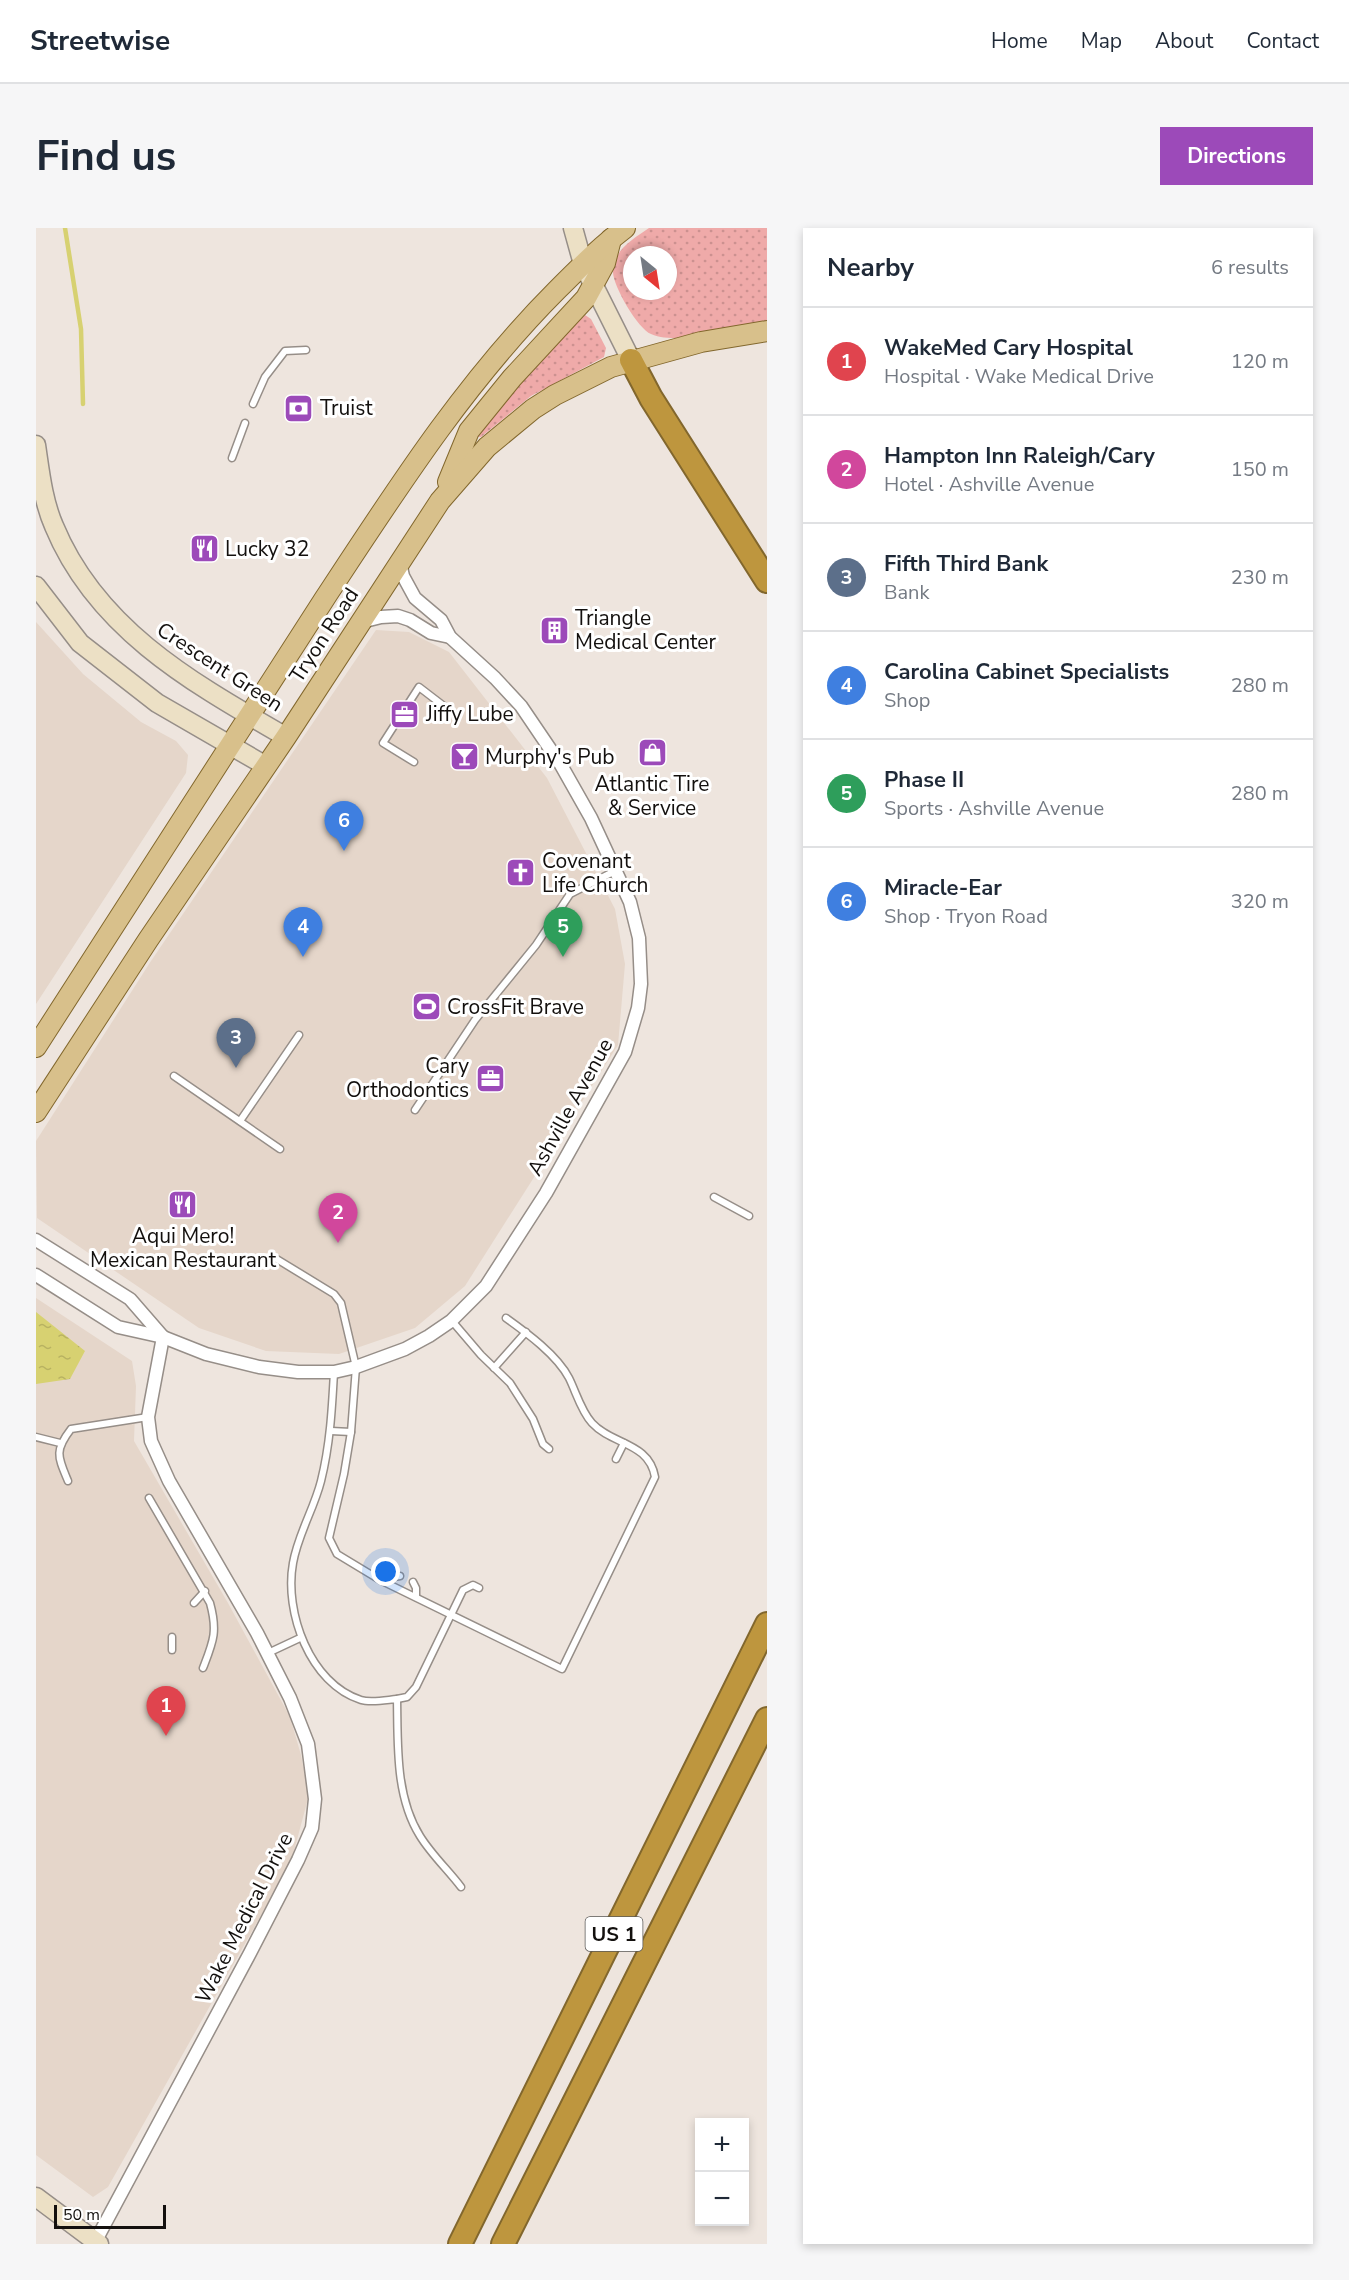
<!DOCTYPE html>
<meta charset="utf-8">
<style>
body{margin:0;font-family:"Nunito Sans",sans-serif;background:#f6f6f7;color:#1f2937}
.controls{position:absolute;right:18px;bottom:18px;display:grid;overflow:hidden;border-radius:0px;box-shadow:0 3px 9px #0003}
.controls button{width:54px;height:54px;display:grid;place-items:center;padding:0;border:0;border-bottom:2px solid #e0e1e3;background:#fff;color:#1f2937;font:30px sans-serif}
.compass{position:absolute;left:587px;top:18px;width:54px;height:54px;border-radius:50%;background:#fff;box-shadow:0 3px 9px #0003;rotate:150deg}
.scale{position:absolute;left:18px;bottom:15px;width:112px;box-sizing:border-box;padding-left:6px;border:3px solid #13100e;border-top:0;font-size:16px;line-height:21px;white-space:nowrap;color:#13100e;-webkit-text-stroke:4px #fff;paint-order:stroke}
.you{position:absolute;left:350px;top:1344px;width:21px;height:21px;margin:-15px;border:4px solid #fff;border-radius:50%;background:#1a73e8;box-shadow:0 0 0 9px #1a73e833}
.badge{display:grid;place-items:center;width:39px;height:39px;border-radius:50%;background:#9c4ab9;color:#fff;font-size:20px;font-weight:700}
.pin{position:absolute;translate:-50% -50px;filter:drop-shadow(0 2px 3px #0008)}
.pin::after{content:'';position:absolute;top:32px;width:21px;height:18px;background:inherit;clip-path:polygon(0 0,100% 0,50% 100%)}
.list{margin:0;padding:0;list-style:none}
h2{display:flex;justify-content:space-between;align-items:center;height:78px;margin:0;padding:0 24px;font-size:26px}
h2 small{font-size:20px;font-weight:400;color:#747a83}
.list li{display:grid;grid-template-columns:39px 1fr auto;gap:18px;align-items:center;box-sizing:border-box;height:108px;padding:0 24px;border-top:2px solid #e0e1e3}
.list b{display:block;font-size:22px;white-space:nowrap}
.list p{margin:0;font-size:20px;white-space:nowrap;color:#747a83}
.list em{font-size:20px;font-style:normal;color:#747a83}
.map{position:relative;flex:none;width:731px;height:2016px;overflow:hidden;border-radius:0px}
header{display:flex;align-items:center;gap:36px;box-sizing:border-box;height:84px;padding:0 30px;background:#fff;border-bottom:2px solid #e0e1e3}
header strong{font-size:28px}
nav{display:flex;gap:33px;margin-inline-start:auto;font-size:21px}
.intro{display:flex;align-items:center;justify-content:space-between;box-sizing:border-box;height:144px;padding:0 36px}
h1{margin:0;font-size:42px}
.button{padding:15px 27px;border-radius:0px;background:#9c4ab9;color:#fff;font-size:21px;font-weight:700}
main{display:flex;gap:36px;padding:0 36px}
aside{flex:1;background:#fff;border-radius:0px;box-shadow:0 3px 9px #0003}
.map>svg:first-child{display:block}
.built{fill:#e5d6ca}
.grass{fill:url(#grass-dots);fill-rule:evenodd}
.water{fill:url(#water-ripples)}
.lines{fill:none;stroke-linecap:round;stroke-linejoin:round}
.stream{stroke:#d7d171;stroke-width:4.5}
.lane-casing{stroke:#968e88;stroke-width:9}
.street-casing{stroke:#968e88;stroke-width:15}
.secondary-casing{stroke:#968e88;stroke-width:21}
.primary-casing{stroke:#82672d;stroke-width:22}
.highway-casing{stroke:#82672d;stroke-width:26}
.lane{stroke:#fff;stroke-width:6}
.street{stroke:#fff;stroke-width:12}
.secondary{stroke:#ece0c5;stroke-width:18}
.primary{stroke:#d8c08b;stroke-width:20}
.highway{stroke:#be963e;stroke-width:22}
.labels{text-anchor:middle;stroke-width:6;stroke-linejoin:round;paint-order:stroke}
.shield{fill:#fff;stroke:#5a5856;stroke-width:1.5}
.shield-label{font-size:20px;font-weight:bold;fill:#13100e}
.poi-label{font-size:21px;fill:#13100e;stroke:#fff;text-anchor:start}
.street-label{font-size:21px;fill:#13100e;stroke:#fff}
</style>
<header>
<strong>Streetwise</strong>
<nav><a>Home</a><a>Map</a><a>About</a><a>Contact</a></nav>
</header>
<div class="intro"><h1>Find us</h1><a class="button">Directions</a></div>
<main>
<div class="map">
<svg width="731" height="2016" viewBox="0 0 731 2016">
<defs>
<pattern id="grass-dots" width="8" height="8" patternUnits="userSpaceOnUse" patternTransform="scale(1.5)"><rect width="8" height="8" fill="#efaaa9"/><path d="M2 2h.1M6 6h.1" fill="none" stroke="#cc9190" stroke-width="1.8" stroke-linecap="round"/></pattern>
<pattern id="water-ripples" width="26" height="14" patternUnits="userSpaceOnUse" patternTransform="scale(1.5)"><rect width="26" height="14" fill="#d7d171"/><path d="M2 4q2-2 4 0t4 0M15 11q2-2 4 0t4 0" fill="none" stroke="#b8b261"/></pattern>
</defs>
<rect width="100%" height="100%" fill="#eee5de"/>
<g class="built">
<polygon points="0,394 47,446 105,494 140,513 152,527 150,545 0,776"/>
<polygon points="340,402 373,404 413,424 511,550 579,681 589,736 582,817 429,1058 379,1100 303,1126 230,1123 163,1100 1,990 0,913 115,733"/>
<polygon points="0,1070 96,1133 100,1158 98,1213 192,1375 254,1489 265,1527 273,1567 255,1634 72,1959 57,1969 0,1927"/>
</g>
<g class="grass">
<path d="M 613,0 L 731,0 L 731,93 L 642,110 C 633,110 623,110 615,106 C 602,101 577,58 577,44 C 577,40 578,35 580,31 C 585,17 602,8 613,0 ZM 596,27 L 632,27 L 632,63 L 596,63 Z"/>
<polygon points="549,87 555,91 570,120 568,129 495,168 445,209 442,209 501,135"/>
</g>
<polygon class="water" points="0,1084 49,1123 34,1151 0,1156"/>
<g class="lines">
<polyline class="stream" points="29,0 45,101 47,176"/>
<defs>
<g id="lane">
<polyline points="217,176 229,149 249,123 270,122"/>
<polyline points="196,230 209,195"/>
<polyline points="378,534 347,515 383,459 413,482"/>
<polyline points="138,848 244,921"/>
<polyline points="379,882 439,792 500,717 534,666 579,643"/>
<polyline points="204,893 263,807"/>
<polyline points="678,969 713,988"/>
<path d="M 239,1030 L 298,1066 L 305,1075 L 320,1139 L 315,1204 L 308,1246 L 293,1310 L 301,1326 L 344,1352 L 526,1441 L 619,1249 C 613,1214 576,1217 556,1195 C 545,1183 540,1164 533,1150 C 521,1127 491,1105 470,1090"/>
<polyline points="416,1093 445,1127 474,1155 497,1191 507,1216 513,1221"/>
<polyline points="458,1140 490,1104"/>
<path d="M 298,1144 C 296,1181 294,1217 285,1253 C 278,1281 262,1306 257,1335 C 248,1384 274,1456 325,1472 C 335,1475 350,1472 361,1471 C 362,1516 359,1568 384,1608 C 395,1626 412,1642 425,1659"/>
<polyline points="295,1203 315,1204"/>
<polyline points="0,1209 24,1215"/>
<polyline points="580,1231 588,1215"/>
<path d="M 32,1253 C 22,1229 18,1223 35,1201 L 112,1189"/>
<path d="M 113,1270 L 174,1375 C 182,1404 177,1414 167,1440"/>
<polyline points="345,1351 364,1348"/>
<polyline points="377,1354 380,1360 380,1369"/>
<polyline points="158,1375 169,1363"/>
<polyline points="136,1422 136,1409"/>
<polyline points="232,1425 264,1410"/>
<polyline points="361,1471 371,1469 380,1459 427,1362 437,1357 443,1360"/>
</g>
<g id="street">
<polyline points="325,394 345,389 362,388 374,392 395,405 414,409"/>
<polyline points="0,1012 94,1071 127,1109"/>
<polyline points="0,1047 82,1099 127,1109 170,1126 223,1139 262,1144 298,1144 320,1139 369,1121 393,1108 415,1093 450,1058 510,965 589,824 602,780 605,756 603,710 594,674 555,590 525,537 485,478 459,450 414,409 405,392 379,370 367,348 364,335"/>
<polyline points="58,2016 214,1725 262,1632 276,1600 279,1571 272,1516 254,1470 221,1405 133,1253 115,1213 112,1189 127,1109"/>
</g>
<g id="secondary">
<polyline points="537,0 547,36 595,132"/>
<path d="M 0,217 C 4,244 7,273 18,298 C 61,402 157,455 250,509"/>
<polyline points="0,358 44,415 121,475 230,538"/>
<polyline points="0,1969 63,2016"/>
</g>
<g id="primary">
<polyline points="412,254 433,203 476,150 550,70 569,35 575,11"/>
<path d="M 0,819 C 97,670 192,519 289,370 C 360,262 429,154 521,62 C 543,40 564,19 589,0"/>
<polyline points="0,884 112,712 250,509 404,273 451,219 497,181 519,167 575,139 665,114 731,103"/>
</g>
<g id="highway">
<polyline points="595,132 615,170 731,353"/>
<polyline points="424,2016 731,1396"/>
<polyline points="467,2016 731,1491"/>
</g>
</defs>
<use href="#lane" class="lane-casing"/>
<use href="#street" class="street-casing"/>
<use href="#secondary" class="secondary-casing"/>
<use href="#primary" class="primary-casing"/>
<use href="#highway" class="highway-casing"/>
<use href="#lane" class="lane"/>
<use href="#street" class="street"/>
<use href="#secondary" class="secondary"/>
<use href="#primary" class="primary"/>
<use href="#highway" class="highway"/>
</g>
<defs>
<symbol id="bank-square" viewBox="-11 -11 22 22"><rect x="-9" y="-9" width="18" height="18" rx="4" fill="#9c4ab9" stroke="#fff"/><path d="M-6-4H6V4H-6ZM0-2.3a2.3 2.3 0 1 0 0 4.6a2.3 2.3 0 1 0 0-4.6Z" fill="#fff"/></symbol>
<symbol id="restaurant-square" viewBox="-11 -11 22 22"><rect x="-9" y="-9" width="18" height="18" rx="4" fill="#9c4ab9" stroke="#fff"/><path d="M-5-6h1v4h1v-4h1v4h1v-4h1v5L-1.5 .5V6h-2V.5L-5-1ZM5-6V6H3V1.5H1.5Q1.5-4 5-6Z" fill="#fff"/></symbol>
<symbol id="building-square" viewBox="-11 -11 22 22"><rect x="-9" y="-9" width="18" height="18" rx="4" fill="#9c4ab9" stroke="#fff"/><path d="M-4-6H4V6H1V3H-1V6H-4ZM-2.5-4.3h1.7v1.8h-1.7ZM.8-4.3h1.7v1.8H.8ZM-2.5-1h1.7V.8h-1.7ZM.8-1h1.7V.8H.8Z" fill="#fff"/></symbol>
<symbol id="office-square" viewBox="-11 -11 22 22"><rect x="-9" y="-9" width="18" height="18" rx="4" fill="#9c4ab9" stroke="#fff"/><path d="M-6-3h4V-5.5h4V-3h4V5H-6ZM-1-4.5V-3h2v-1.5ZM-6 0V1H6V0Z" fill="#fff"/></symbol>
<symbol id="shop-square" viewBox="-11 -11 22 22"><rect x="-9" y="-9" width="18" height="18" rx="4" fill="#9c4ab9" stroke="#fff"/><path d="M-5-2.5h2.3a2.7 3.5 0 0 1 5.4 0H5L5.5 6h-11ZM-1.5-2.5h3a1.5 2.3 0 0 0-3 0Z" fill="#fff"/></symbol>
<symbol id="bar-square" viewBox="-11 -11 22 22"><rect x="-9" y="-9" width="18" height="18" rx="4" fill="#9c4ab9" stroke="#fff"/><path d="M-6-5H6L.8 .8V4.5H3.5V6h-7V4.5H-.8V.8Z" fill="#fff"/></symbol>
<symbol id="church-square" viewBox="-11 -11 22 22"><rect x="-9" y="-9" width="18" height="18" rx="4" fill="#9c4ab9" stroke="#fff"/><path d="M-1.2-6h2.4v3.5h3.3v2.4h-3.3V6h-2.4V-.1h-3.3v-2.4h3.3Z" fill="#fff"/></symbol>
<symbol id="stadium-square" viewBox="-11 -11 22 22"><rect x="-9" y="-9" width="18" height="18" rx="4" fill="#9c4ab9" stroke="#fff"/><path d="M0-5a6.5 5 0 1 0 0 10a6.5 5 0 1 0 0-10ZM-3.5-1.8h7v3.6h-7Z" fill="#fff"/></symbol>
</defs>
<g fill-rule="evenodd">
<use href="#bank-square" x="246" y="164" width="33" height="33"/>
<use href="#restaurant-square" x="152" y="304" width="33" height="33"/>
<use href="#building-square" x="502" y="386" width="33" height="33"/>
<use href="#office-square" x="352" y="470" width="33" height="33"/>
<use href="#shop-square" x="600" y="508" width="33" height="33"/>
<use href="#bar-square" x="412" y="512" width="33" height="33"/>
<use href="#church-square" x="468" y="628" width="33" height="33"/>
<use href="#stadium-square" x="374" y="762" width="33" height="33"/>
<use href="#office-square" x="438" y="834" width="33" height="33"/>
<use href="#restaurant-square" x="130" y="960" width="33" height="33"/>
</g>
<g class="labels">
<rect class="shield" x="549.5" y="1689" width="57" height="34" rx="4.5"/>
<g class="shield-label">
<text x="578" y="1713">US 1</text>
</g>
<g class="poi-label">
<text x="284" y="187">Truist</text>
<text x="189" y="328">Lucky 32</text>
<text x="539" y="397">Triangle<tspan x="539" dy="24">Medical Center</tspan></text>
<text x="390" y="493">Jiffy Lube</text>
<text x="449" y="536">Murphy's Pub</text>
<text x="616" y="563" text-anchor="middle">Atlantic Tire<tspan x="616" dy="24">&amp; Service</tspan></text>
<text x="506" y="640">Covenant<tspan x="506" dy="24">Life Church</tspan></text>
<text x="411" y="786">CrossFit Brave</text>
<text x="433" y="845" text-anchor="end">Cary<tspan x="433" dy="24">Orthodontics</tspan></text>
<text x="147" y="1015" text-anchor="middle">Aqui Mero!<tspan x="147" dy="24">Mexican Restaurant</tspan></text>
</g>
<g class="street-label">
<text transform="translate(288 407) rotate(-57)" y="7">Tryon Road</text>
<text transform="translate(184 439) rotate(33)" y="7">Crescent Green</text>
<text transform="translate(534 879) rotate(-61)" y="7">Ashville Avenue</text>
<text transform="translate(208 1690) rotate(-63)" y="7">Wake Medical Drive</text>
</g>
</g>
</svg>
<div class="controls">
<button>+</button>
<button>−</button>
</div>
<svg class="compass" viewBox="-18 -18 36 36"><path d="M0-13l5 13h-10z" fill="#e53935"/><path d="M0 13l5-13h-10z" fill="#747a83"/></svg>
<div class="scale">50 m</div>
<div class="you"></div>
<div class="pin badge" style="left:130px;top:1508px;background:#e0444e">1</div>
<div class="pin badge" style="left:302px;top:1015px;background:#d1479c">2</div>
<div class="pin badge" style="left:200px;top:840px;background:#5c6f8a">3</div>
<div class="pin badge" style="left:267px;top:729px;background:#3f7fe0">4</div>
<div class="pin badge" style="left:527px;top:729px;background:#2e9e5b">5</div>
<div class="pin badge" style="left:308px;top:623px;background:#3f7fe0">6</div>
</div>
<aside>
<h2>Nearby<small>6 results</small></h2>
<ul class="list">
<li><span class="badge" style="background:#e0444e">1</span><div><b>WakeMed Cary Hospital</b><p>Hospital · Wake Medical Drive</p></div><em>120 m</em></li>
<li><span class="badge" style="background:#d1479c">2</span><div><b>Hampton Inn Raleigh/Cary</b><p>Hotel · Ashville Avenue</p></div><em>150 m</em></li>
<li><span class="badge" style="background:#5c6f8a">3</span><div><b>Fifth Third Bank</b><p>Bank</p></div><em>230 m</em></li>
<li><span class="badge" style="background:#3f7fe0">4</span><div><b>Carolina Cabinet Specialists</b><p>Shop</p></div><em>280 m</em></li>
<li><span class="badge" style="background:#2e9e5b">5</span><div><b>Phase II</b><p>Sports · Ashville Avenue</p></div><em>280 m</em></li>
<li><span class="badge" style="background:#3f7fe0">6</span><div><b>Miracle-Ear</b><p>Shop · Tryon Road</p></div><em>320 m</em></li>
</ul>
</aside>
</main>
